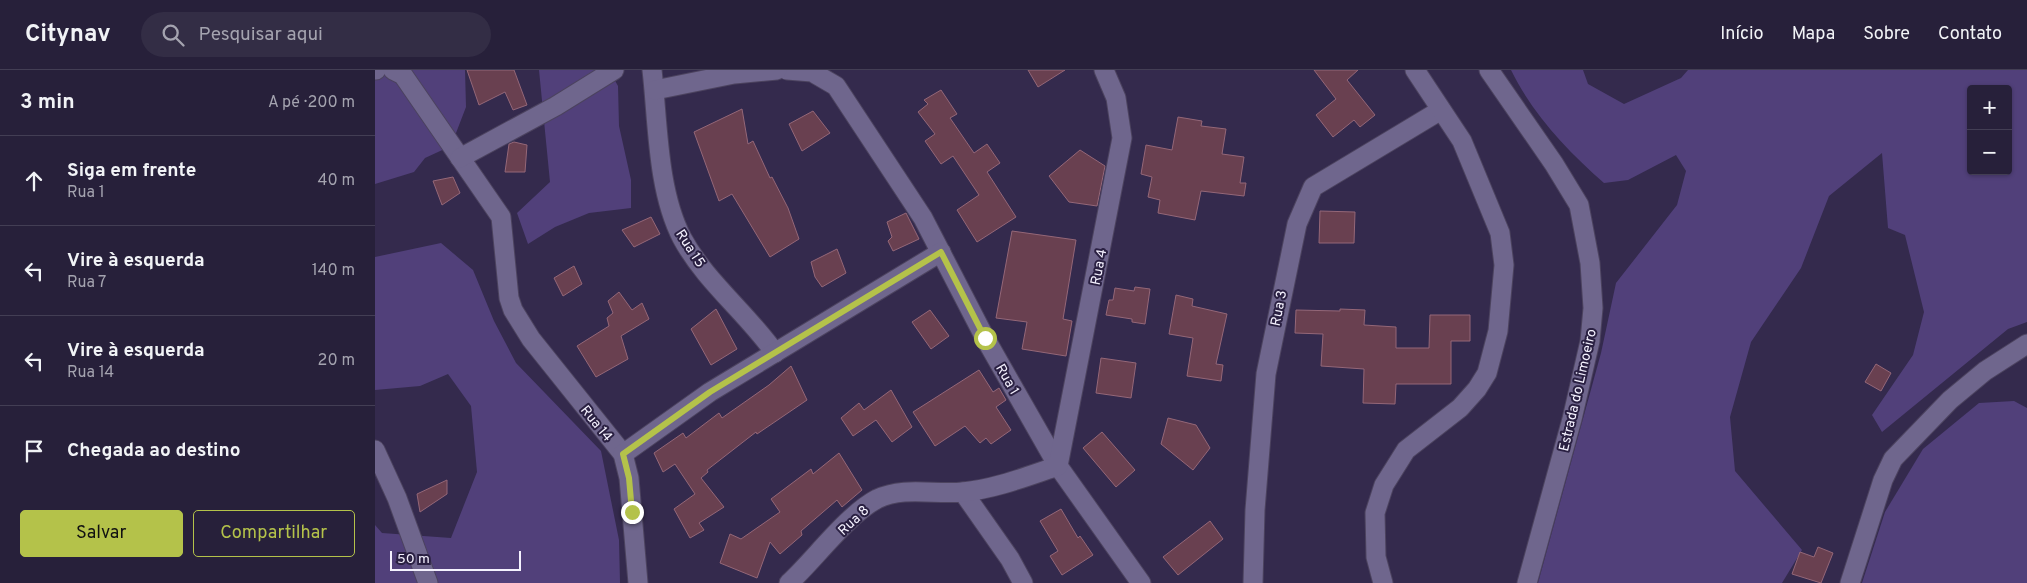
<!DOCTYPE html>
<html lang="pt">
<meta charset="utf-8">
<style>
body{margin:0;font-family:Overpass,sans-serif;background:#332d45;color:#f1f3f6}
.controls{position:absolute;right:15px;top:15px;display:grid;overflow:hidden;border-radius:5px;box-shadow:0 1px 4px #0004}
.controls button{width:45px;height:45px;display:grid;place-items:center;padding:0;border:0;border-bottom:1px solid #433e54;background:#27203a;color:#f1f3f6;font:25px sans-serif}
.scale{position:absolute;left:15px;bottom:12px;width:131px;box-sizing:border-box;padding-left:5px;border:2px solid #f4f1fe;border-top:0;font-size:14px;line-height:18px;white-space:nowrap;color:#f4f1fe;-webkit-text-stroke:4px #2a2042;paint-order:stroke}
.stop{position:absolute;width:15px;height:15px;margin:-11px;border:4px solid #b4c24a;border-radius:50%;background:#fff}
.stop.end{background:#b4c24a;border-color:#fff;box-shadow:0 1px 5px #0008}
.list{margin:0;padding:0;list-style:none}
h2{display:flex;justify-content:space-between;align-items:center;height:65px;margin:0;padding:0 20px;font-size:21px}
h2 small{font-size:16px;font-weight:400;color:#a4a3af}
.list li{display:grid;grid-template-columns:32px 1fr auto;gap:15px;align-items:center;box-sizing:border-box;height:90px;padding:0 20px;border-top:1px solid #433e54}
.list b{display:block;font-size:19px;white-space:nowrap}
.list p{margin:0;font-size:16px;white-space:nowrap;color:#a4a3af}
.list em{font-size:16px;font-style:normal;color:#a4a3af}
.actions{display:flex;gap:10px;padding:15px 20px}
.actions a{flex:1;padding:11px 0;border:1px solid #b4c24a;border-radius:5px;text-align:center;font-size:18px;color:#b4c24a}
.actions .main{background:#b4c24a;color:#111}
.icon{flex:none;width:28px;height:28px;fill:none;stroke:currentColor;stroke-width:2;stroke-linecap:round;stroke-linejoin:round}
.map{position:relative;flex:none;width:1652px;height:513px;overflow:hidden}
header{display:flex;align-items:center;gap:30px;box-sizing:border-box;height:70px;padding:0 25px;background:#27203a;border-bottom:1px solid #433e54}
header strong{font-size:24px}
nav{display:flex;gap:28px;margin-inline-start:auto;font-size:18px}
.search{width:350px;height:45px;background:#332d45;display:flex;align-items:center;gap:12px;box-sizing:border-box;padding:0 18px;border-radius:28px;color:#a4a3af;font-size:19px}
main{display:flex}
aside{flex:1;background:#27203a}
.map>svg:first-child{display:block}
.green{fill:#51407a;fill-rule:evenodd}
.building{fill:#694050;stroke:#946778}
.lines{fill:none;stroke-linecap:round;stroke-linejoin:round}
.minor-casing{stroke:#4c435f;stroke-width:21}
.minor{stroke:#6f668d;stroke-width:19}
.route{stroke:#b4c24a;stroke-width:6}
.labels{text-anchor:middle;stroke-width:4;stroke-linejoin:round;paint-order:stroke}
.street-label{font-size:14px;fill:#f4f1fe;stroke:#2a2042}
</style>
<header>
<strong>Citynav</strong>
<div class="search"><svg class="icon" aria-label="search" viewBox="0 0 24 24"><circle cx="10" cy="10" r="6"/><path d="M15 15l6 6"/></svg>Pesquisar aqui</div>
<nav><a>Início</a><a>Mapa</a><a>Sobre</a><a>Contato</a></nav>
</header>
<main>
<aside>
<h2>3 min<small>A pé · 200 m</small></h2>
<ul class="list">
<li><svg class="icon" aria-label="ahead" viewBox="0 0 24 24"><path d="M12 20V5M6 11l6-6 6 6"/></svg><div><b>Siga em frente</b><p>Rua 1</p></div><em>40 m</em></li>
<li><svg class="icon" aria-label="left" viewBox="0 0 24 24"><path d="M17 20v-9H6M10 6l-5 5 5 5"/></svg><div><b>Vire à esquerda</b><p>Rua 7</p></div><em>140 m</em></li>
<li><svg class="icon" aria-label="left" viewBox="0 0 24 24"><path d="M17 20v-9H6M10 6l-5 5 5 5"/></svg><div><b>Vire à esquerda</b><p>Rua 14</p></div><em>20 m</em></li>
<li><svg class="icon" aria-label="arrive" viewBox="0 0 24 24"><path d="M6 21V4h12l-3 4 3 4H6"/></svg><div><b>Chegada ao destino</b></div></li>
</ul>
<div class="actions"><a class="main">Salvar</a><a>Compartilhar</a></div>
</aside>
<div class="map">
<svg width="1652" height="513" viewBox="0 0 1652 513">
<rect width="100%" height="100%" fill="#342a4d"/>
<g class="green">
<polygon points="0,0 90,0 91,37 76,76 50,88 39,102 0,114"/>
<polygon points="164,0 234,0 243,16 244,56 256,110 256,138 214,143 180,157 153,174 142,143 175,112"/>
<path d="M 1136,0 L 1208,0 L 1213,14 L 1249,34 L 1306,8 L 1313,0 L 1652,0 L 1652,252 L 1633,259 L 1507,362 L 1497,345 L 1538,285 L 1549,242 L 1530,165 L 1513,158 L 1507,83 L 1454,126 L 1426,198 L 1376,272 L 1355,347 L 1360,401 L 1427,480 L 1407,513 L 1163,513 L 1226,283 L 1241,213 L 1302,135 L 1311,101 L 1301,85 L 1253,110 L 1229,113 C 1192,80 1158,45 1136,0 ZM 1596,19 L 1633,19 L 1633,101 L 1596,101 Z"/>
<polygon points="66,173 98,200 119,251 141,293 226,381 244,470 245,513 0,513 0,455 7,463 76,468 102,402 96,336 73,304 45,316 0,320 0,187"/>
<polygon points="1639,331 1652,338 1652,513 1487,513 1510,442 1548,379 1604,333"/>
</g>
<g class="building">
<polygon points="92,0 139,0 152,35 138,40 130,22 104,35"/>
<polygon points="653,0 690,0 663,17"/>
<polygon points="939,0 983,0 972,10 1000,45 985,57 979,50 958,67 941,45 961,29"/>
<polygon points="566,20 582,44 575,48 599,83 612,74 625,93 612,102 641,147 602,172 582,140 604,125 578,86 566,94 550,71 560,64 543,42 553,34 549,30"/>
<polygon points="367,39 373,74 378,71 395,108 397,107 413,138 424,169 395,187 357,124 344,131 319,62"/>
<polygon points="438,41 455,63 427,81 414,54"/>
<polygon points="803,47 827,51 826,56 851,59 847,84 869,87 865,113 871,113 869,126 826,121 820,150 783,143 785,130 773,127 777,107 766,104 771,75 797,80"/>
<polygon points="139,72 152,75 150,102 130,102 134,74"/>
<polygon points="705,80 730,96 722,136 694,132 674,106"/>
<polygon points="78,107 85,123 67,135 58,111"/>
<polygon points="945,141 980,142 979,173 944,173"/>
<polygon points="531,143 544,169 518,181 513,171 517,167 512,152"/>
<polygon points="276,147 285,164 259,177 247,160"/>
<polygon points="637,161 701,170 688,249 697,251 691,286 647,279 652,252 621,248"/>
<polygon points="462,179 471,203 447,217 440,207 436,192"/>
<polygon points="199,196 207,214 188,226 179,208"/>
<polygon points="760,217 775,219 770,254 757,252 757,249 731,245 734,230 738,230 740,218 759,221"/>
<polygon points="244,222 257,240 267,233 274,249 246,266 253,289 221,307 202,276 234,256 232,248 238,243 233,231"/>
<polygon points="801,225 818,229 817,236 852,244 841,294 848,295 846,311 812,306 818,268 794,264"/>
<polygon points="341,239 362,279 336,295 316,259"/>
<polygon points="965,239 990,240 989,255 1021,257 1021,278 1054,278 1055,245 1095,245 1095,271 1076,271 1076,314 1021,314 1020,334 988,333 989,299 946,296 948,264 920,263 921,240 965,241"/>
<polygon points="555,240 574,266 556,279 537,252"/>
<polygon points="726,288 761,293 756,328 721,323"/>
<polygon points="1501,294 1516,303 1506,321 1490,312"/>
<polygon points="416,296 432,330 382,364 381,362 332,400 333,402 326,408 349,437 324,453 329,460 315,468 299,439 320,424 300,394 288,402 279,383 308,363 311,368 344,343 347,348 394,315"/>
<polygon points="604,300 618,322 624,318 631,330 621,337 636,360 616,374 611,368 605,373 590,356 560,376 538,342"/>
<polygon points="516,320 537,357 517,372 501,350 478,366 466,348 484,333 489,340"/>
<polygon points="793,348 821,355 835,378 818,400 786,374"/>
<polygon points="727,362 760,400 741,417 708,378"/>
<polygon points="464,383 487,420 467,437 462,430 426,461 427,465 405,484 395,472 382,508 345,493 355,464 366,469 405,442 396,429 436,399 438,404"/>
<polygon points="72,410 72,424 45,442 42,424"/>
<polygon points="686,439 703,468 705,466 718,485 687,505 675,486 683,481 665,451"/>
<polygon points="835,451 848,469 803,505 788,487"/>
<polygon points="1443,477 1458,483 1446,513 1417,504 1425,482 1439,487"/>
</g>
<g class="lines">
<defs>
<g id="minor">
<polyline points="0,0 1,0"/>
<polyline points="18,0 28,5 126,147 134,228 138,240 156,269 248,384 254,408 263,513"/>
<path d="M 277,0 C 283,52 282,120 307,168 C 330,211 372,243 400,283"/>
<polyline points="412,0 437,2 461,16 548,148 610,268 683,396 766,513"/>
<polyline points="1114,0 1179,94 1204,135 1215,193 1218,238 1215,271 1197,349 1152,513"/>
<polyline points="280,20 359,4 402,0"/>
<polyline points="85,88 181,36 239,0"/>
<polyline points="0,380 22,428 53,513"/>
<polyline points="248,384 335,322 566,182"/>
<polyline points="588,422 635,489 648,513"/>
<path d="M 414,513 C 440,489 472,445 502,429 C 529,416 560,425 588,422 C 620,419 653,406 683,396 L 747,68 L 741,28 L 729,0"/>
<polyline points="878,513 880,440 891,304 922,154 938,117 1066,40"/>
<polyline points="1008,513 1001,487 1000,443 1009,415 1031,380 1085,338 1102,319 1112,303 1123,261 1129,195 1125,163 1087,71 1040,0"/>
<polyline points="1475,513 1508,410 1518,389 1575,330 1610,301 1652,274"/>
</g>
</defs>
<use href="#minor" class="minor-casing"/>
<use href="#minor" class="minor"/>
</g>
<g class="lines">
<polyline class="route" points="257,442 254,408 248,384 335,322 566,182 610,268"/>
</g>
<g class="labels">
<g class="street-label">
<text transform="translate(316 178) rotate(57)" y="5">Rua 15</text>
<text transform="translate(723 197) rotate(-79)" y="5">Rua 4</text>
<text transform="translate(903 238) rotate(-79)" y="5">Rua 3</text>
<text transform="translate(633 309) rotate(60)" y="5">Rua 1</text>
<text transform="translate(1202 320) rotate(-77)" y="5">Estrada do Limoeiro</text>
<text transform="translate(222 353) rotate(51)" y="5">Rua 14</text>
<text transform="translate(478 450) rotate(-43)" y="5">Rua 8</text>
</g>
</g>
</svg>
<div class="controls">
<button>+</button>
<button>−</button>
</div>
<div class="scale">50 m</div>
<div class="stop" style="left:610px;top:268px"></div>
<div class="stop end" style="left:257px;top:442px"></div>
</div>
</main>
